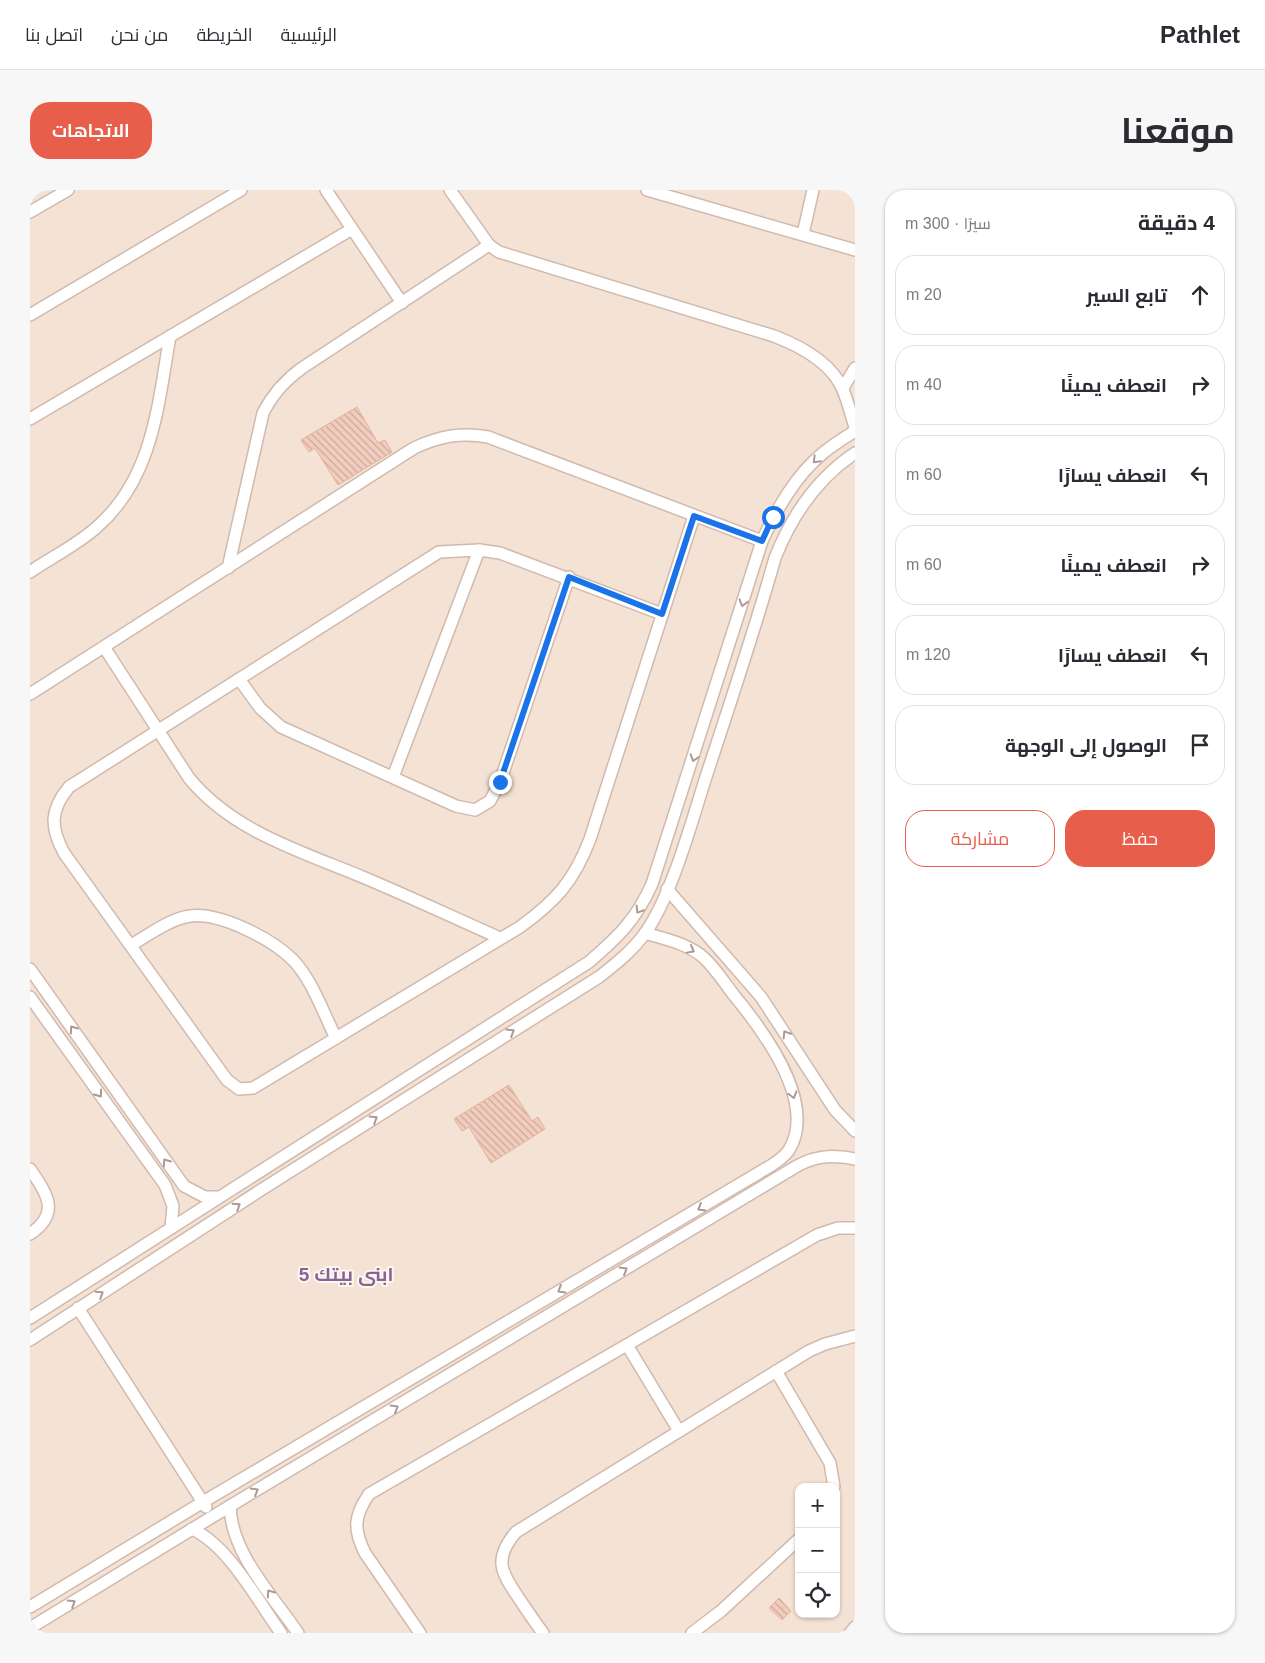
<!DOCTYPE html>
<html lang="ar">
<meta charset="utf-8">
<style>
body{margin:0;font-family:Arial,Cairo,sans-serif;background:#f7f7f7;color:#2b2b33;direction:rtl}
.controls{position:absolute;right:15px;bottom:15px;display:grid;overflow:hidden;border-radius:10px;box-shadow:0 1px 4px #0004}
.controls button{width:45px;height:45px;display:grid;place-items:center;padding:0;border:0;border-bottom:1px solid #e1e1e2;background:#fff;color:#2b2b33;font:25px sans-serif}
.stop{position:absolute;width:15px;height:15px;margin:-11px;border:4px solid #1a73e8;border-radius:50%;background:#fff}
.stop.end{background:#1a73e8;border-color:#fff;box-shadow:0 1px 5px #0008}
.list{margin:0;padding:0;list-style:none}
h2{display:flex;justify-content:space-between;align-items:center;height:65px;margin:0;padding:0 20px;font-size:21px}
h2 small{font-size:16px;font-weight:400;color:#7c7c81}
.list li{display:grid;grid-template-columns:32px 1fr auto;gap:15px;align-items:center;box-sizing:border-box;height:80px;margin:0 10px 10px;padding:0 10px;border:1px solid #e1e1e2;border-radius:20px}
.list b{display:block;font-size:19px;white-space:nowrap}
.list em{font-size:16px;font-style:normal;color:#7c7c81}
.actions{display:flex;gap:10px;padding:15px 20px}
.actions a{flex:1;padding:11px 0;border:1px solid #e75e4a;border-radius:20px;text-align:center;font-size:18px;color:#e75e4a}
.actions .main{background:#e75e4a;color:#fff}
.icon{flex:none;width:28px;height:28px;fill:none;stroke:currentColor;stroke-width:2;stroke-linecap:round;stroke-linejoin:round}
.map{position:relative;flex:none;width:825px;height:1443px;overflow:hidden;direction:ltr;border-radius:20px}
header{display:flex;align-items:center;gap:30px;box-sizing:border-box;height:70px;padding:0 25px;background:#fff;border-bottom:1px solid #e1e1e2}
header strong{font-size:24px}
nav{display:flex;gap:28px;margin-inline-start:auto;font-size:18px}
.intro{display:flex;align-items:center;justify-content:space-between;box-sizing:border-box;height:120px;padding:0 30px}
h1{margin:0;font-size:35px}
.button{padding:12px 22px;border-radius:20px;background:#e75e4a;color:#fff;font-size:18px;font-weight:700}
main{display:flex;gap:30px;padding:0 30px}
aside{flex:1;background:#fff;border-radius:20px;box-shadow:0 1px 4px #0004}
.map>svg:first-child{display:block}
.residential{fill:#f4e2d4;fill-rule:evenodd}
.building{fill:url(#building-back-hatch);stroke:#e5b29d}
.lines{fill:none;stroke-linecap:round;stroke-linejoin:round}
.minor-casing{stroke:#d0baae;stroke-width:14}
.minor{stroke:#fff;stroke-width:11}
.oneway{stroke:#ad9992}
.route{stroke:#1a73e8;stroke-width:6}
.labels{text-anchor:middle;stroke-width:4;stroke-linejoin:round;paint-order:stroke}
.district-label{font-size:19px;font-weight:bold;fill:#83659a;stroke:#fff6ec}
</style>
<header>
<strong>Pathlet</strong>
<nav><a>الرئيسية</a><a>الخريطة</a><a>من نحن</a><a>اتصل بنا</a></nav>
</header>
<div class="intro"><h1>موقعنا</h1><a class="button">الاتجاهات</a></div>
<main>
<aside>
<h2>4 دقيقة<small>سيرًا · 300 m</small></h2>
<ul class="list">
<li><svg class="icon" aria-label="ahead" viewBox="0 0 24 24"><path d="M12 20V5M6 11l6-6 6 6"/></svg><div><b>تابع السير</b></div><em>20 m</em></li>
<li><svg class="icon" aria-label="right" viewBox="0 0 24 24"><path d="M7 20v-9h11M14 6l5 5-5 5"/></svg><div><b>انعطف يمينًا</b></div><em>40 m</em></li>
<li><svg class="icon" aria-label="left" viewBox="0 0 24 24"><path d="M17 20v-9H6M10 6l-5 5 5 5"/></svg><div><b>انعطف يسارًا</b></div><em>60 m</em></li>
<li><svg class="icon" aria-label="right" viewBox="0 0 24 24"><path d="M7 20v-9h11M14 6l5 5-5 5"/></svg><div><b>انعطف يمينًا</b></div><em>60 m</em></li>
<li><svg class="icon" aria-label="left" viewBox="0 0 24 24"><path d="M17 20v-9H6M10 6l-5 5 5 5"/></svg><div><b>انعطف يسارًا</b></div><em>120 m</em></li>
<li><svg class="icon" aria-label="arrive" viewBox="0 0 24 24"><path d="M6 21V4h12l-3 4 3 4H6"/></svg><div><b>الوصول إلى الوجهة</b></div></li>
</ul>
<div class="actions"><a class="main">حفظ</a><a>مشاركة</a></div>
</aside>
<div class="map">
<svg width="825" height="1443" viewBox="0 0 825 1443">
<defs>
<pattern id="building-back-hatch" width="6" height="6" patternUnits="userSpaceOnUse" patternTransform="scale(1.25)"><rect width="6" height="6" fill="#f2cdbd"/><path d="M-1 5l2 2M0 0l6 6M5-1l2 2" fill="none" stroke="#c9a99c"/></pattern>
</defs>
<rect width="100%" height="100%" fill="#fcf1e6"/>
<path class="residential" d="M 0,0 L 825,0 L 825,1443 L 0,1443 ZM 769,1297 L 806,1297 L 806,1424 L 769,1424 Z"/>
<g class="building">
<polygon points="327,217 348,253 355,250 362,262 308,295 285,258 279,262 271,250"/>
<polygon points="479,895 502,931 508,927 515,939 461,973 439,937 432,941 424,929"/>
<polygon points="749,1408 761,1421 752,1430 739,1418"/>
</g>
<g class="lines">
<defs>
<g id="minor">
<polyline points="296,0 372,113"/>
<path d="M 420,0 L 459,55 L 469,62 L 744,146 C 770,156 802,173 813,200 C 818,212 821,225 825,237"/>
<polyline points="617,0 825,60"/>
<polyline points="0,22 38,0"/>
<polyline points="773,44 783,0"/>
<polyline points="0,125 211,0"/>
<polyline points="813,198 825,178"/>
<polyline points="0,229 322,39"/>
<path d="M 198,378 L 233,223 C 243,204 254,191 272,178 L 459,55"/>
<path d="M 0,382 C 22,367 47,355 67,337 C 123,288 128,215 140,146"/>
<path d="M 632,424 L 470,363 L 449,360 L 409,362 L 39,597 C 20,620 20,637 34,663 L 197,890 L 209,899 L 223,898 L 490,737 C 526,711 544,691 560,649 L 664,326"/>
<path d="M 74,457 L 159,588 C 203,642 273,662 335,688 C 380,707 425,728 470,748"/>
<polyline points="209,489 230,518 251,537 426,616 445,620 460,611 470,592 539,387"/>
<path d="M 0,504 L 384,258 C 410,246 431,242 458,247 L 732,351"/>
<polyline points="363,587 449,360"/>
<polyline points="637,699 731,807 805,920 825,941"/>
<path d="M 101,755 C 119,745 139,729 160,726 C 190,722 242,749 263,770 C 283,791 293,823 306,848"/>
<polyline points="0,779 154,996 175,1007 187,1007"/>
<polyline points="0,807 135,995 143,1016 141,1038"/>
<path d="M 0,979 C 17,1004 31,1023 0,1044"/>
<polyline points="48,1118 176,1317"/>
<path d="M 0,1128 L 559,772 C 588,747 606,730 622,694 L 732,351 C 747,319 765,286 793,263 C 803,255 814,248 825,241"/>
<path d="M 0,1150 L 234,998 L 569,787 C 587,773 603,760 616,742 C 642,704 661,634 675,590 C 699,516 724,443 745,368 C 762,325 786,289 825,263"/>
<polyline points="597,1155 649,1241"/>
<polyline points="746,1181 800,1273 804,1297"/>
<path d="M 200,1316 C 201,1363 242,1405 268,1443"/>
<path d="M 162,1339 C 199,1356 227,1410 251,1443"/>
<path d="M 0,1417 L 173,1312 L 742,975 C 748,971 755,966 759,960 C 788,912 732,839 703,804 C 694,792 685,778 674,768 C 659,754 635,749 615,743"/>
<path d="M 0,1438 L 200,1316 L 767,976 C 787,965 803,965 825,969"/>
<path d="M 390,1443 L 335,1363 C 323,1339 324,1326 339,1304 L 787,1045 L 808,1038 L 825,1038"/>
<path d="M 513,1443 C 504,1431 496,1419 488,1407 C 470,1381 464,1368 486,1342 L 779,1161 L 795,1154 L 825,1146"/>
<polyline points="662,1443 691,1421 769,1349"/>
<polyline points="820,1443 825,1437"/>
</g>
</defs>
<use href="#minor" class="minor-casing"/>
<use href="#minor" class="minor"/>
</g>
<defs><path id="oneway-chevron" d="M-2-3.5L2.5 0L-2 3.5" fill="none" stroke-width="1.6" stroke-linecap="round" stroke-linejoin="round" transform="scale(1.25)"/></defs>
<g class="oneway">
<use href="#oneway-chevron" transform="translate(786 270) rotate(135)"/>
<use href="#oneway-chevron" transform="translate(713 413) rotate(107)"/>
<use href="#oneway-chevron" transform="translate(664 568) rotate(108)"/>
<use href="#oneway-chevron" transform="translate(609 720) rotate(122)"/>
<use href="#oneway-chevron" transform="translate(661 760) rotate(29)"/>
<use href="#oneway-chevron" transform="translate(43 839) rotate(-125)"/>
<use href="#oneway-chevron" transform="translate(481 842) rotate(-32)"/>
<use href="#oneway-chevron" transform="translate(756 844) rotate(-122)"/>
<use href="#oneway-chevron" transform="translate(69 904) rotate(54)"/>
<use href="#oneway-chevron" transform="translate(763 905) rotate(74)"/>
<use href="#oneway-chevron" transform="translate(344 929) rotate(-32)"/>
<use href="#oneway-chevron" transform="translate(136 972) rotate(-125)"/>
<use href="#oneway-chevron" transform="translate(207 1016) rotate(-33)"/>
<use href="#oneway-chevron" transform="translate(671 1018) rotate(149)"/>
<use href="#oneway-chevron" transform="translate(594 1080) rotate(-31)"/>
<use href="#oneway-chevron" transform="translate(531 1100) rotate(149)"/>
<use href="#oneway-chevron" transform="translate(70 1104) rotate(-33)"/>
<use href="#oneway-chevron" transform="translate(365 1218) rotate(-31)"/>
<use href="#oneway-chevron" transform="translate(225 1301) rotate(-31)"/>
<use href="#oneway-chevron" transform="translate(240 1403) rotate(-125)"/>
<use href="#oneway-chevron" transform="translate(42 1413) rotate(-32)"/>
</g>
<g class="lines">
<polyline class="route" points="470,592 539,387 632,424 664,326 732,351 743,327"/>
</g>
<g class="labels">
<g class="district-label">
<text x="316" y="1091">ابنى بيتك 5</text>
</g>
</g>
</svg>
<div class="controls">
<button>+</button>
<button>−</button>
<button><svg class="icon" aria-label="locate" viewBox="0 0 24 24"><circle cx="12" cy="12" r="6"/><path d="M12 2v4M12 18v4M2 12h4M18 12h4"/></svg></button>
</div>
<div class="stop" style="left:743px;top:327px"></div>
<div class="stop end" style="left:470px;top:592px"></div>
</div>
</main>
